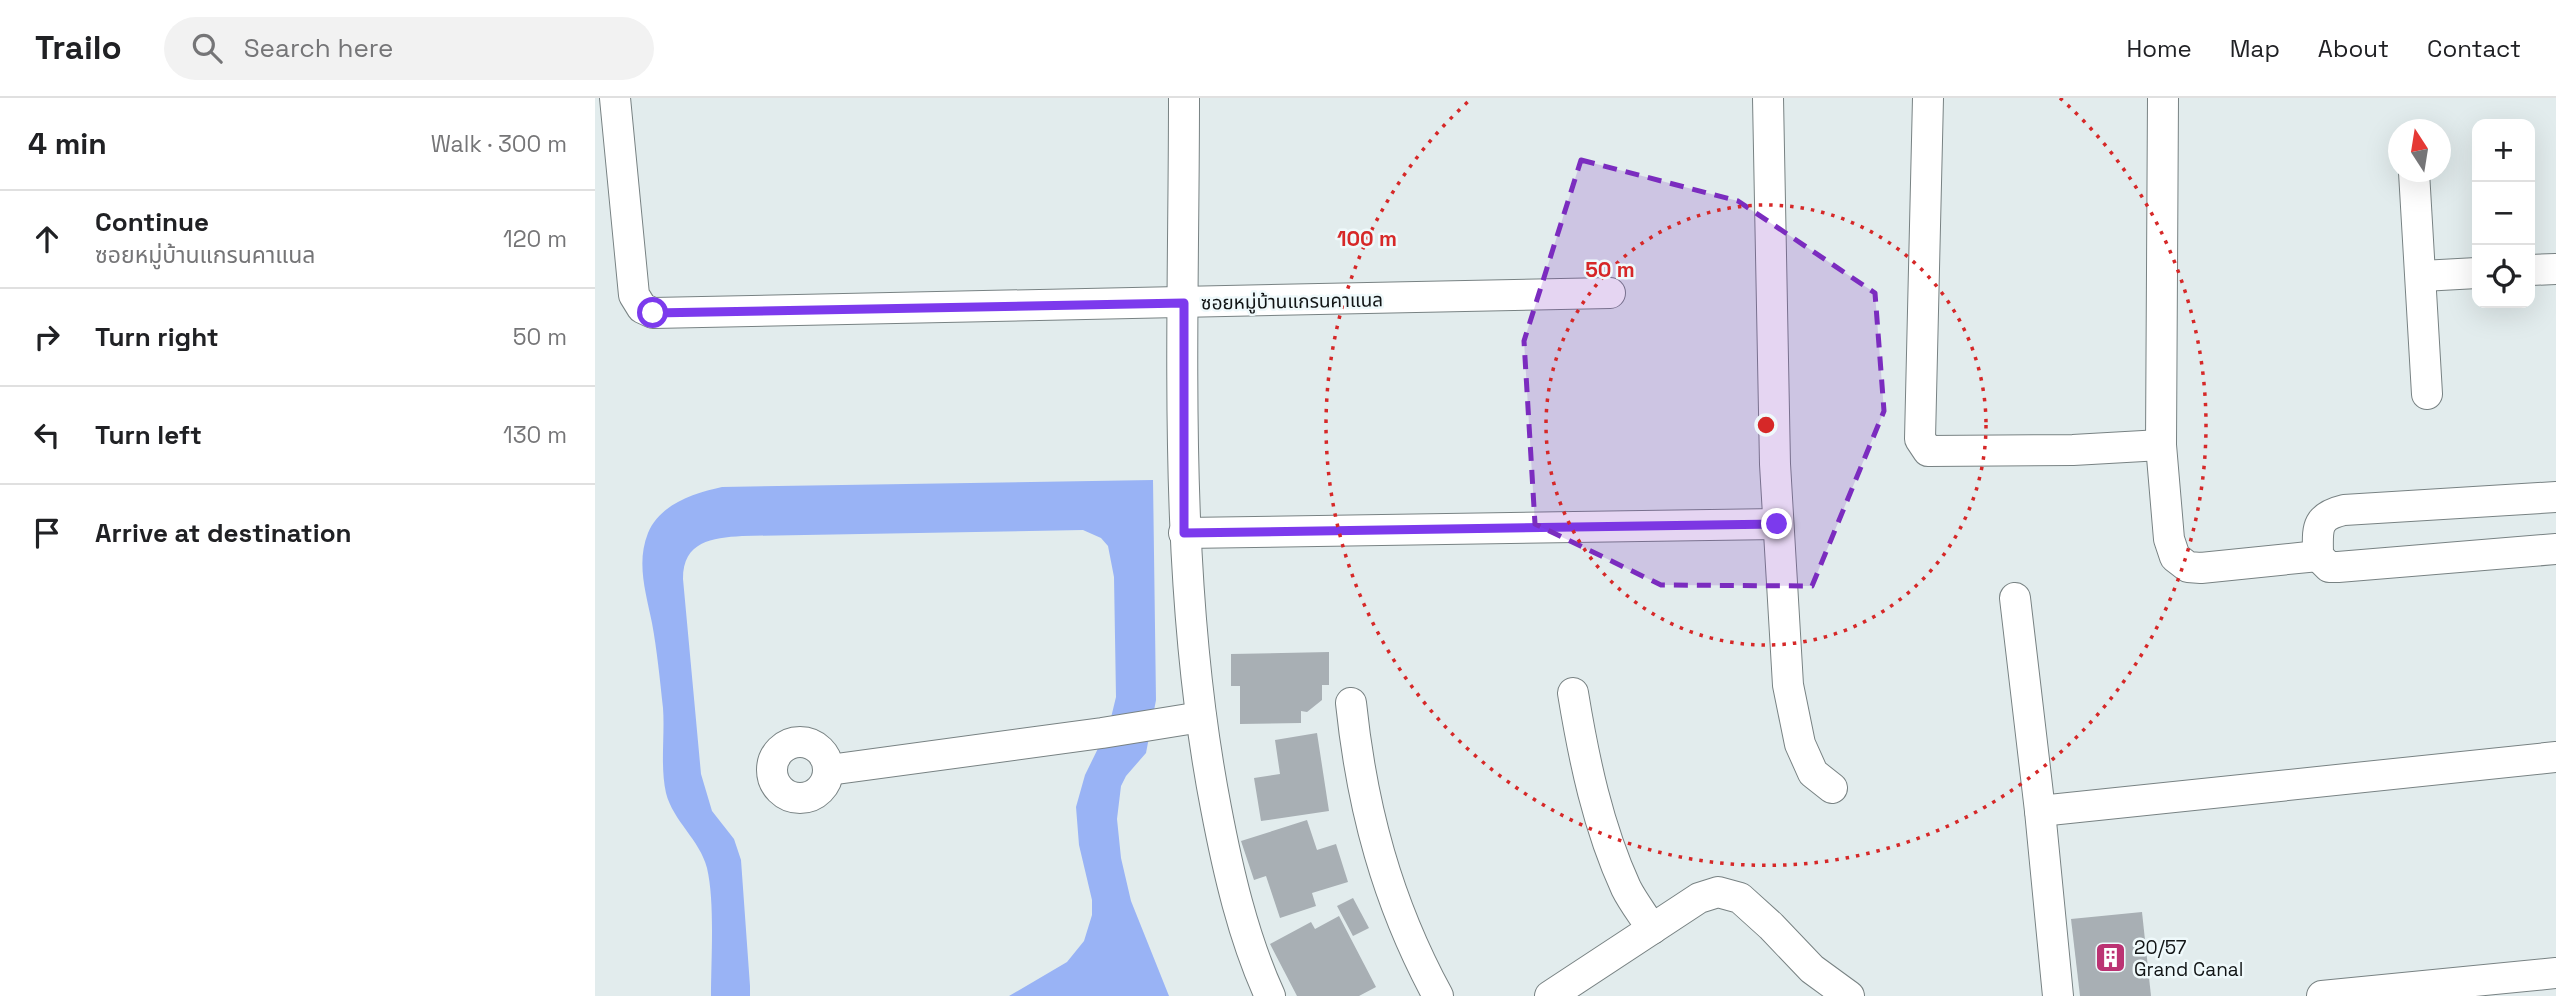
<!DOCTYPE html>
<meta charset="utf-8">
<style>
body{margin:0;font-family:"Space Grotesk","Noto Sans Thai",sans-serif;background:#f2f2f2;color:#202124}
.controls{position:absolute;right:21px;top:21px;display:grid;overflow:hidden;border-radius:14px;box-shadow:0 7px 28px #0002}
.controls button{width:63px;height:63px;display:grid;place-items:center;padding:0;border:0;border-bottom:2px solid #e0e0e0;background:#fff;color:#202124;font:35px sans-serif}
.compass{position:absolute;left:1793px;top:21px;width:63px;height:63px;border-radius:50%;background:#fff;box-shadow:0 7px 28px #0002;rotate:348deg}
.stop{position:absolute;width:21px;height:21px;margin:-16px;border:5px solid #7c3aed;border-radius:50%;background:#fff}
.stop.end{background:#7c3aed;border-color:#fff;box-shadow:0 2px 7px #0008}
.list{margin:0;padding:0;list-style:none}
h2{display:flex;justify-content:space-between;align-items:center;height:91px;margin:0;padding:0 28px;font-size:30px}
h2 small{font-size:23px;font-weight:400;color:#757577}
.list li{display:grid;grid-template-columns:46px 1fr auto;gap:21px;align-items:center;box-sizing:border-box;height:98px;padding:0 28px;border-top:2px solid #e0e0e0}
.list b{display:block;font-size:26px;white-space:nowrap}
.list p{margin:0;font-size:23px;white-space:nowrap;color:#757577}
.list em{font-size:23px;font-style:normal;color:#757577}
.icon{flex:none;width:38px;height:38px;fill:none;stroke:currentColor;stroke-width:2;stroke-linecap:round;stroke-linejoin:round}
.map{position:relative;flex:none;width:1961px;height:898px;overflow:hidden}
header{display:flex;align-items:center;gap:42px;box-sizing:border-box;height:98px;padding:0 35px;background:#fff;border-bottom:2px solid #e0e0e0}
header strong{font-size:33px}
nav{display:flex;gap:38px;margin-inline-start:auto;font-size:24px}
.search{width:490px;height:63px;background:#f2f2f2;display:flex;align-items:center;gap:18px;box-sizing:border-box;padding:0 24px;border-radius:38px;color:#757577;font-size:26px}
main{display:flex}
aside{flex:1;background:#fff}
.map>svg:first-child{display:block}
.water{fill:#99b3f5}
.building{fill:#a8afb4}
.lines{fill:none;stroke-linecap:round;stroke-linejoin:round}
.minor-casing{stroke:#788283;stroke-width:32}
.minor{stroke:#fff;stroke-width:30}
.route{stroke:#7c3aed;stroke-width:9}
.marked{fill:#7b2cbf;fill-opacity:0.2;stroke:#7b2cbf;stroke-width:5;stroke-dasharray:14 9;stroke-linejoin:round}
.ring{fill:none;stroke:#d62828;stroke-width:3.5;stroke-dasharray:3.5 7}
.labels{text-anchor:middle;stroke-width:5;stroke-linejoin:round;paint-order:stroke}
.street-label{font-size:19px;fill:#111415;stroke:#eff9fb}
.poi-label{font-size:19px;fill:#111415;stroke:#eff9fb;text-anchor:start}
.centre{fill:#d62828;stroke:#eff9fb;stroke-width:3.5}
.ring-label{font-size:21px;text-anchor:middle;font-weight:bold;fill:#d62828;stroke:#eff9fb;stroke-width:5;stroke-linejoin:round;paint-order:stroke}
</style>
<header>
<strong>Trailo</strong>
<div class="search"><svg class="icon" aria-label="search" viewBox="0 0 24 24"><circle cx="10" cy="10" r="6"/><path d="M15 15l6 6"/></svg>Search here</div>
<nav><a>Home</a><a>Map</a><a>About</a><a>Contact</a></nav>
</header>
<main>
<aside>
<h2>4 min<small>Walk · 300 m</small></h2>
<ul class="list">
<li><svg class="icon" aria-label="ahead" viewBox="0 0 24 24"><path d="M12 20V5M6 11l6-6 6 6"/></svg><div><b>Continue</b><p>ซอยหมู่บ้านแกรนคาแนล</p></div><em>120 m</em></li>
<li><svg class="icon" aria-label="right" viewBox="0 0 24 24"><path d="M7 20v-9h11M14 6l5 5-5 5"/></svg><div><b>Turn right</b></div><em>50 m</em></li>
<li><svg class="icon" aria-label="left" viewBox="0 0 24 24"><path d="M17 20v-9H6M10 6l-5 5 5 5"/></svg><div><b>Turn left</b></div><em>130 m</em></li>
<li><svg class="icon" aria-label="arrive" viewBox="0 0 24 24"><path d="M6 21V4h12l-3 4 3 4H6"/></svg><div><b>Arrive at destination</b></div></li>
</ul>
</aside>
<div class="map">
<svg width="1961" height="898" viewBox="0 0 1961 898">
<rect width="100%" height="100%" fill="#e2eced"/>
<path class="water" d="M 558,382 L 561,602 L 551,655 L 531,678 L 526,688 L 522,721 L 526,760 L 536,803 L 574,898 L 414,898 L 472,864 L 489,843 L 497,817 L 497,802 L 484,747 L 481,709 L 490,677 L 514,628 L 521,599 L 519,479 L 513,448 L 506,440 L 488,432 L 147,438 C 117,440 88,443 88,481 L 106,676 L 117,713 L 139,741 L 146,762 L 155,888 L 155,898 L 116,898 C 116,861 120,804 112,770 C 105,742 78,723 71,695 C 65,668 70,637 68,610 C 65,582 62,552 57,525 C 51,495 41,465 53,435 C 65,406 99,395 127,389 Z"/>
<g class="building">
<polygon points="734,554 734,587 727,587 727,602 712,614 706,613 706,625 645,626 645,588 636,588 636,556"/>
<polygon points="722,635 734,713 666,723 659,680 685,676 680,642"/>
<polygon points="712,722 722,752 741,746 753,784 717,795 721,808 685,820 671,778 659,782 646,743"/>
<polygon points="758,800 774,830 758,838 742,808"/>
<polygon points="1547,814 1556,898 1485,898 1476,821"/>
<polygon points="744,818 781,889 764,898 702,898 675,846 716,824 720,831"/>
</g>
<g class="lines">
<defs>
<g id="minor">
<polyline points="20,0 39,197 47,210 58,215 1015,195"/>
<path d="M 589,0 C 589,235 576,478 621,710 C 633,773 648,839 675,898"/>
<polyline points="1173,0 1180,366 1193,587 1205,646 1218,675 1237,690"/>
<polyline points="1333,0 1325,341 1333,353 1478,352 1566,347"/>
<polyline points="1568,0 1566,347 1574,441 1580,459 1593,469 1606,470 1723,458"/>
<polyline points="1819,74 1832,296"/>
<polyline points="1935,172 1961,171"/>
<polyline points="1827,178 1882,175"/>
<path d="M 1961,399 L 1749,412 C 1719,419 1723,432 1723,458 L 1734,469 L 1743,469 L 1961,451"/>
<polyline points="589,435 1182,426"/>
<polyline points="1420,500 1445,713 1463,898"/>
<path d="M 978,595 C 989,662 1003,729 1031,790 C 1038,804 1049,818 1057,831"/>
<path d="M 756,605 C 767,710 792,804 843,898"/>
<circle cx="205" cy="672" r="28"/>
<polyline points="234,672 507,635 606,619"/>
<polyline points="1445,713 1961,659"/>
<polyline points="955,898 1104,800 1123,794 1145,800 1176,828 1217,871 1254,898"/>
<polyline points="1727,898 1961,875"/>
</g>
</defs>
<use href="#minor" class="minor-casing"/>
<use href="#minor" class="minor"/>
</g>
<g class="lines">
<polyline class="route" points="58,215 589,205 589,435 1182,426"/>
</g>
<path class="marked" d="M 986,62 L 1143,103 L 1280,195 L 1289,313 L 1217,488 L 1066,487 L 940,426 L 929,243 Z"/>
<g class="ring">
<circle cx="1171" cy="327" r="220"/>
<path d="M1465 0A440 440 0 1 1 877 0"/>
</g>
<defs>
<symbol id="building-square" viewBox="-11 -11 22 22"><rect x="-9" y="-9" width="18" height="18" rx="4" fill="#bb3373" stroke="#eff9fb"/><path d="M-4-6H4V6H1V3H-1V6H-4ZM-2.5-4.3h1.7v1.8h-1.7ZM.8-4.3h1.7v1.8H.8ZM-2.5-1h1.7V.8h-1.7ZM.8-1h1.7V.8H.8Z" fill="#fff"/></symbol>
</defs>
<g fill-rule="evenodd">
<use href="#building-square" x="1498" y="842" width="35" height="35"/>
</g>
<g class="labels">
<g class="street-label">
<text transform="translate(697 203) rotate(-1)" y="7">ซอยหมู่บ้านแกรนคาแนล</text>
</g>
<g class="poi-label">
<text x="1539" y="856">20/57<tspan x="1539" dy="22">Grand Canal</tspan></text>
</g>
</g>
<circle cx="1171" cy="327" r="10" class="centre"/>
<g class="ring-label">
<text x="772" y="148">100 m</text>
<text x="1015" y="179">50 m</text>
</g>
</svg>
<div class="controls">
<button>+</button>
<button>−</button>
<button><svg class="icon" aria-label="locate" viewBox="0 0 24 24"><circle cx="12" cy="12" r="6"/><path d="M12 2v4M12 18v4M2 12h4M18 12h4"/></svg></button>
</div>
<svg class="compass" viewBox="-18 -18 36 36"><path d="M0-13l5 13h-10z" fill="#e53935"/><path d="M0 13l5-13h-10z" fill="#757577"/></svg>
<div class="stop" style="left:58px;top:215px"></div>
<div class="stop end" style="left:1182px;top:426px"></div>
</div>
</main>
